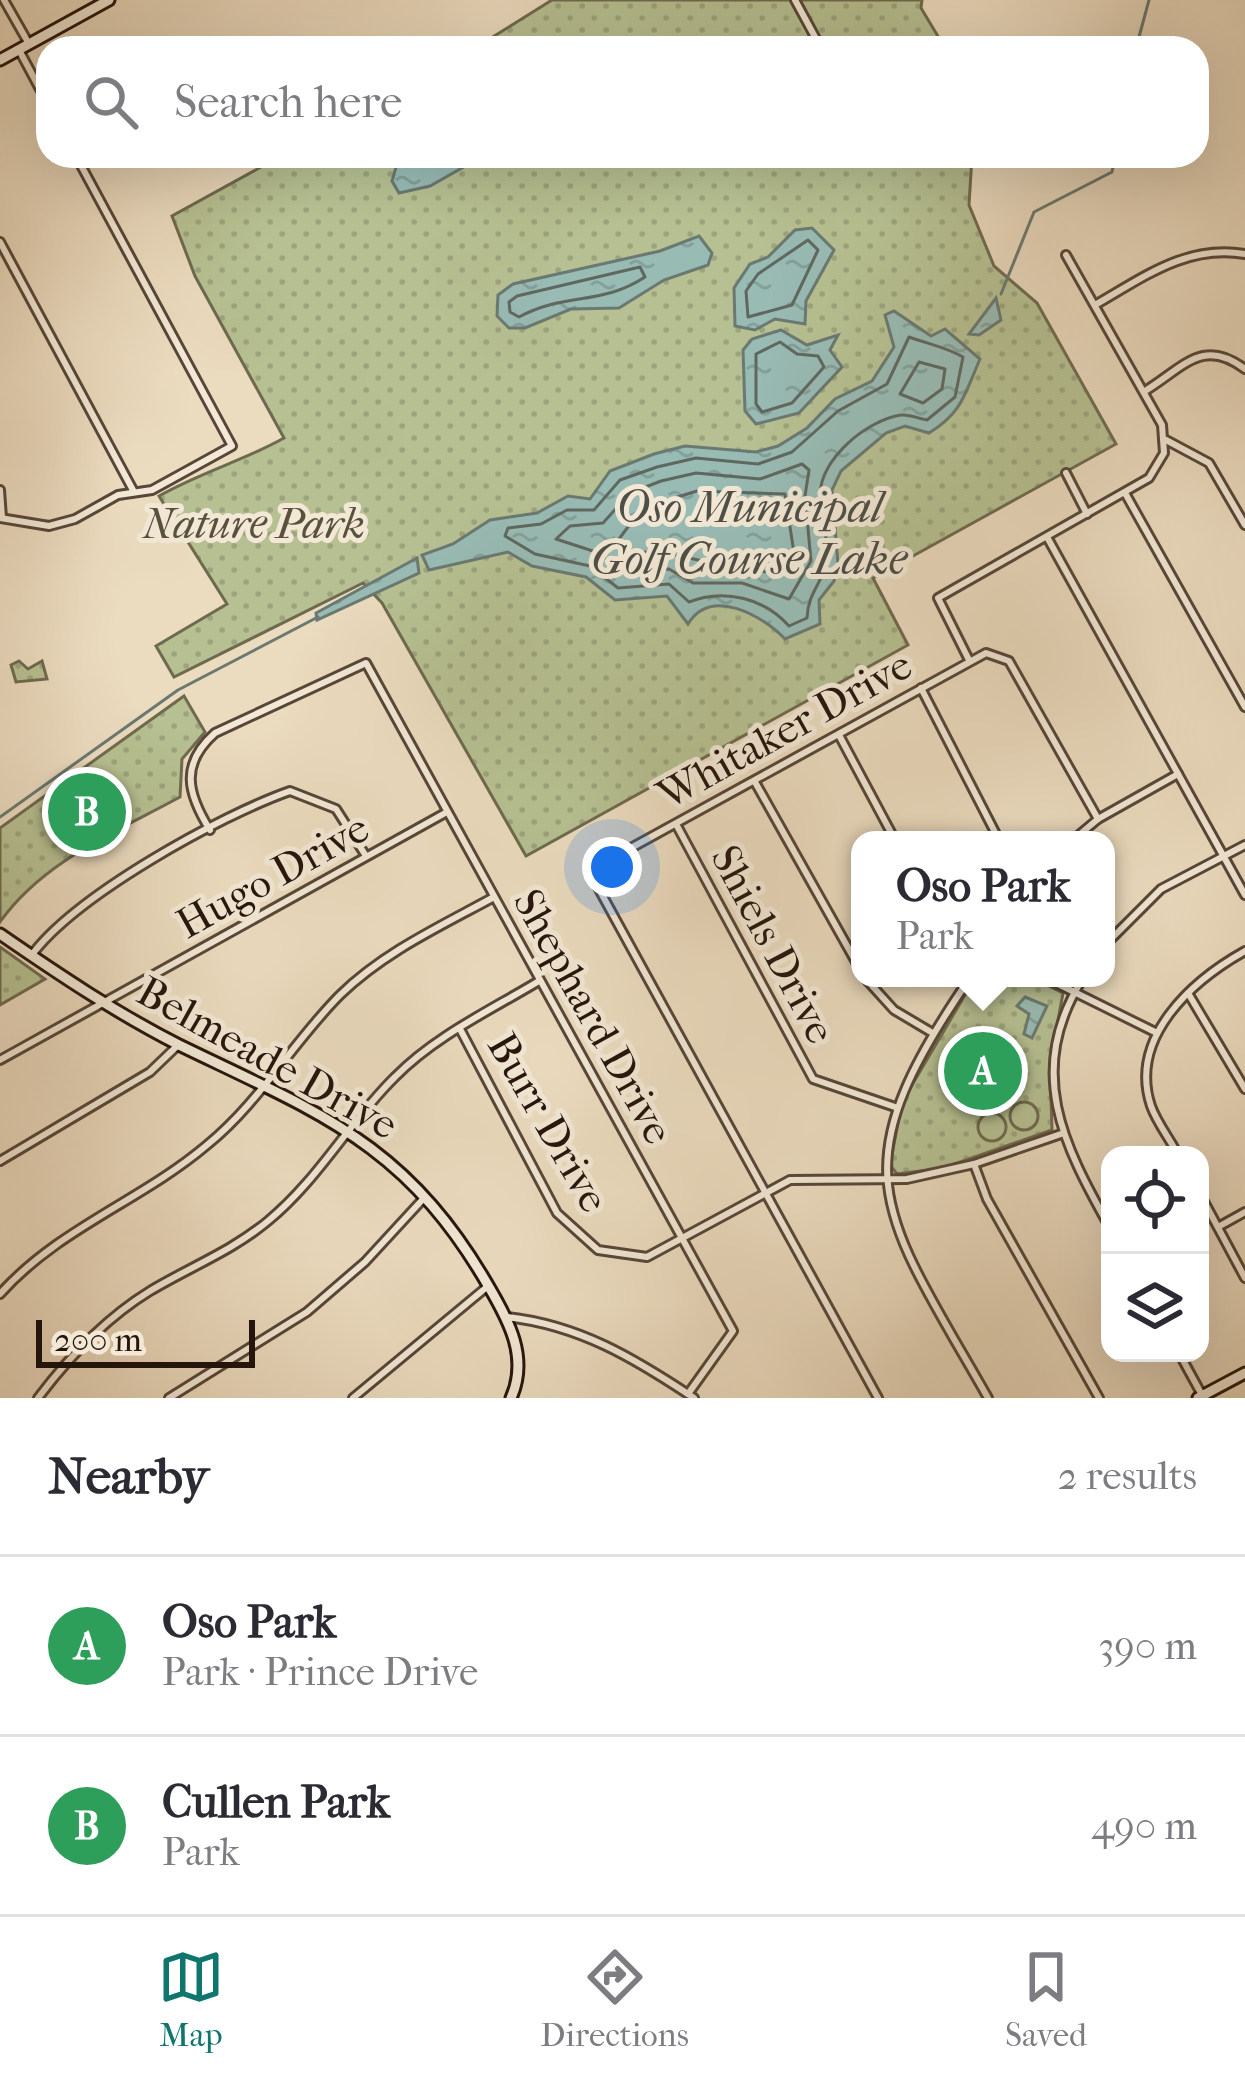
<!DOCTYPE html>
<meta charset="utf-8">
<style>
body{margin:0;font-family:"IM FELL French Canon",serif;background:#f2f2f3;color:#2b2b33}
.controls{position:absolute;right:36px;bottom:36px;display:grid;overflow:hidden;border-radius:24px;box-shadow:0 12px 48px #0002}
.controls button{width:108px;height:108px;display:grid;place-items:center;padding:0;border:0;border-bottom:3px solid #e1e1e2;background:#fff;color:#2b2b33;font:60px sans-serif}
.scale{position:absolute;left:36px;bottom:30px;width:219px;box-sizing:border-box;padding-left:12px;border:6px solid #26150c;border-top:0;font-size:33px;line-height:42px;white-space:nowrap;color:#26150c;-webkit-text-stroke:9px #f2e8d5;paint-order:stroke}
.you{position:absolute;left:612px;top:867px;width:42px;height:42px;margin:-30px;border:9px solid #fff;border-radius:50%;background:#1a73e8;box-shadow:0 0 0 18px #1a73e833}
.badge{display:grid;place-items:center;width:78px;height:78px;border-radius:50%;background:#0f766e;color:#fff;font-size:39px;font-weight:700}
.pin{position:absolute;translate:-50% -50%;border:6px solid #fff;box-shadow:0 3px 12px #0006}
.popup{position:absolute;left:851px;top:831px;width:264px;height:156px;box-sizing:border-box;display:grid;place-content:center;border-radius:24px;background:#fff;filter:drop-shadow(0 3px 9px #0005);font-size:39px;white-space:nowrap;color:#7c7c81}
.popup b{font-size:45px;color:#2b2b33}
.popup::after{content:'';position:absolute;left:50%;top:100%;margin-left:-24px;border:24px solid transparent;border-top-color:#fff}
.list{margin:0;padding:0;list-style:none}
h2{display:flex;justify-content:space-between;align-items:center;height:156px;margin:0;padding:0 48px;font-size:51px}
h2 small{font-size:39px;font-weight:400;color:#7c7c81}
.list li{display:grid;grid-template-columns:78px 1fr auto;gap:36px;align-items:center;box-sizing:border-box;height:180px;padding:0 48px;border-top:3px solid #e1e1e2}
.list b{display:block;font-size:45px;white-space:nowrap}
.list p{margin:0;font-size:39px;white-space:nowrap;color:#7c7c81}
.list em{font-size:39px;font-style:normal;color:#7c7c81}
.icon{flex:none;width:66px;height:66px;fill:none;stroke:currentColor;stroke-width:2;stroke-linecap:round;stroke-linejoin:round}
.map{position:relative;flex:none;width:1245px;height:1398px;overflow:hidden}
.search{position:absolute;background:#fff;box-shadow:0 12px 48px #0002;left:36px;right:36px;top:36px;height:132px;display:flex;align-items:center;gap:30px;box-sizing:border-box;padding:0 42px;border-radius:36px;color:#7c7c81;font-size:45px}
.sheet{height:516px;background:#fff}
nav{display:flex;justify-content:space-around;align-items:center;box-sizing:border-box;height:168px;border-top:3px solid #e1e1e2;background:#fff;font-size:33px;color:#7c7c81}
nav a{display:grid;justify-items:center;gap:6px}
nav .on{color:#0f766e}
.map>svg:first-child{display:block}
.green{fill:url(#green-dots);stroke:#6e6a4f;stroke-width:3}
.pitch{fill:#b6c092;stroke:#6e6a4f;stroke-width:3}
.water{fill:url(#water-ripples);stroke:#6a7971;stroke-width:3}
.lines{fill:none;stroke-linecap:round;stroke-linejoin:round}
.shore{stroke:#5f6860;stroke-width:3}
.stream{stroke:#6a7971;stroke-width:3}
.street-casing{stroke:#574639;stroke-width:12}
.secondary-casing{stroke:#26150c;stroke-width:15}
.street{stroke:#f2e8d5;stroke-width:6}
.secondary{stroke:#f2e8d5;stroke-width:9}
.labels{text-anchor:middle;stroke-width:10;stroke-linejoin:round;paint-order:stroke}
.park-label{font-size:42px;font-style:italic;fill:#58513b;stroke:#f2e8d5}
.street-label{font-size:42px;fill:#26150c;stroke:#f2e8d5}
.water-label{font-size:45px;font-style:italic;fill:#4e4f47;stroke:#f2e8d5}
</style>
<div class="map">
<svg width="1245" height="1398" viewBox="0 0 1245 1398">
<defs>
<pattern id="green-dots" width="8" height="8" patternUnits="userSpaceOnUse" patternTransform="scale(3)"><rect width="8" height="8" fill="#b6c092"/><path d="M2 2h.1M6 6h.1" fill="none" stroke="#9ca47d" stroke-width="1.8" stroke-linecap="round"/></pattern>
<pattern id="water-ripples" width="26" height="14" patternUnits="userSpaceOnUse" patternTransform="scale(3)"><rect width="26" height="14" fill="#98bbb4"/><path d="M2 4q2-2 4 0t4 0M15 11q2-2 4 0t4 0" fill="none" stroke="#83a09a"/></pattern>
</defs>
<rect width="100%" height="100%" fill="#ebdbbf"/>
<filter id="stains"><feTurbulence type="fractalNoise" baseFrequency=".00167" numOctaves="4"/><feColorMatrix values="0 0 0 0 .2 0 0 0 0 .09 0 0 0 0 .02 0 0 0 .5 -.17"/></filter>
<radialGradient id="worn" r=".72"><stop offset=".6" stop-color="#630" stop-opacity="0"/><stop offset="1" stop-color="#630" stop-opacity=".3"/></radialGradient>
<g class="green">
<polygon points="552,0 922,0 921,8 945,48 475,48"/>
<path d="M 281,156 L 972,156 L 969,205 L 994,266 L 1037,303 L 1116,444 L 873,578 L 908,645 L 526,856 L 382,603 L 363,583 L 174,677 L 156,646 L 227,604 L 159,496 C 201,472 243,461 284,438 L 195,276 L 172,216 Z"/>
<polygon points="19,661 28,669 42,661 47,679 16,682 11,665"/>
<path d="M 184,696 L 205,732 L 182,759 L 180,797 C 116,832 43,861 0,922 L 0,828 Z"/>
<polygon points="0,947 45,979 0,1005"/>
<polygon points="975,978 1032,978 1063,993 1050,1064 1052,1130 943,1168 897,1174 890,1165 902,1102"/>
</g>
<g class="pitch">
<circle cx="1024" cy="1116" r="14"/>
<circle cx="992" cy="1127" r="14"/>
</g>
<g class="water">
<polygon points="423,156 483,156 430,186 399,193 392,181 396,167"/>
<polygon points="812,228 834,250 806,301 805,324 775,319 755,330 735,326 734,288 750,264 768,257 795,230"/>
<polygon points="699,236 712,253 708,265 664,280 619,308 571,309 525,328 509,328 497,316 498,295 513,284 660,251"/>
<polygon points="996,298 1001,320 979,335 969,334"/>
<path d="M 894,311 L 931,336 L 945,329 L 980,359 C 965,393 963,412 929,433 L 905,426 L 886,433 L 841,471 L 832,490 L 838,564 L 834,581 L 819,600 L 820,624 L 785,639 C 763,616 711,586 688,624 L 667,596 L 615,600 L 586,577 L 532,566 L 508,552 L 429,570 L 422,555 L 453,544 L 490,520 L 537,513 L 568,496 L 590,499 L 610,471 L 654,454 L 685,446 L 756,452 L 778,446 L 807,428 L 835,399 L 872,381 L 894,347 L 885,315 Z"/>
<polygon points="781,330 807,345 838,335 830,350 842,367 799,413 756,424 745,411 743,350 752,339"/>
<polygon points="417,558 419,573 317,620 316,613"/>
<polygon points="1025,997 1047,1006 1032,1038 1024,1034 1029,1014 1017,1006"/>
</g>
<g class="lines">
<g class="shore">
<polygon points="808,240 818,250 792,305 748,317 746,291 758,274"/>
<path d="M 640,267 L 645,277 C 601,306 565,292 519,317 L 510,312 L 509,302 L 517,296 Z"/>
<path d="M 909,337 C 928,344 946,347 963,357 L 955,397 L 927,420 C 919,419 910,414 901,415 C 867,420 820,459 820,495 C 820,516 829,538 827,559 C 824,582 808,591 807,618 L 789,626 C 764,598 724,588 689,602 L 669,584 L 618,588 L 590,566 L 535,554 L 505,536 L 508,528 L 541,524 L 567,510 L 594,510 L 620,480 L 657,467 L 696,458 L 758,464 L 792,452 L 838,411 L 887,384 Z"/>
<polygon points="780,342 797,354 818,356 824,367 792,403 762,412 756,404 756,354"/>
<polygon points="919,362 945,369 942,389 923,403 900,394"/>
<polygon points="802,464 809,470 805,496 811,561 789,599 742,583 693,583 669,569 622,572 599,553 556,539 570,526 603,523 630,493 661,481 696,473 760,479"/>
<path d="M 697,491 L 785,494 L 794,553 L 783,572 C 731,574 681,549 627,552 L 616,543 L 642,508 Z"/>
</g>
<g class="stream">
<polyline points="1136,48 1149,0"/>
<polyline points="1001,294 1034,212 1112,172 1115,156"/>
<polyline points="0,817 178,690 318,617"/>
</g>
<defs>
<g id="street">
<polyline points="4,0 29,44"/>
<polyline points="795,0 821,48"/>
<polyline points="19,50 48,104"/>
<polyline points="0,242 134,492"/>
<path d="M 1095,305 C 1144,277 1187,244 1245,254"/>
<path d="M 1145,391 C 1184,367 1203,337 1245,369"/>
<polyline points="1166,440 1209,463 1245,525"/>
<polyline points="1066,473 1087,514"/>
<polyline points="0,490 2,518"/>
<polyline points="1125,493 1245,707"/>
<polyline points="0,518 49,526 75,519 118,495 152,490 232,446 76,156"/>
<polyline points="1047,537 1245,895"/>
<polyline points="969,660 938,598 1149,478 1164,453 1162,425 1066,255"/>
<polyline points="921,688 999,840"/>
<polyline points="839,735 895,840"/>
<polyline points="755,782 860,969"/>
<polyline points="676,824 813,1079 895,1107"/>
<path d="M 210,830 C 187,793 180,764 215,733 L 366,663 L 733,1331 L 688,1394"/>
<polyline points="1073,840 1098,819 1178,774"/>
<polyline points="1106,944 1161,889 1245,845"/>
<path d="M 31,956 C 75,896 219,816 290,791 L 336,809 L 366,856"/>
<polyline points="865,978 894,1010 931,1032"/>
<path d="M 970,978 C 836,1172 881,1210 988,1398"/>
<polyline points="1046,978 1155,1032"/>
<path d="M 1083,978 C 1025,1071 1063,1144 1110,1228"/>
<polyline points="1188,993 1245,1089"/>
<polyline points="460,1029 557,1213 598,1250 647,1257 790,1180 907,1179 974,1164 1061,1134"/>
<polyline points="0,1060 447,812"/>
<path d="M 1178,1155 C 1170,1139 1157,1123 1151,1106 C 1128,1037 1193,980 1245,951"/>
<polyline points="0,1161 150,1072 177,1046"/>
<polyline points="974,1164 987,1199 1099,1398"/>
<polyline points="1200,1194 1245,1278"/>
<polyline points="1218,1227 1245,1212"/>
<path d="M 0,1294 C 59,1228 141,1201 207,1145 C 260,1102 292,1043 340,995 C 384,952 441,926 494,897"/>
<path d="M 507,1317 C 579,1325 634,1358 694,1398"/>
<polyline points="1179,1353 1202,1395"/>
<path d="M 38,1398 C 69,1357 106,1318 150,1291 C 190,1267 232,1251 268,1221 C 319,1179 349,1122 395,1077 C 435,1036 491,1010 539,981"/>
<polyline points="169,1398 307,1312 365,1262 424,1198"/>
<polyline points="353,1398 488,1286"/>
<polyline points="878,1398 589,871 986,653 1009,661 1098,819"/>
</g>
<g id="secondary">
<polyline points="0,60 109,0"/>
<path d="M 0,934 C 58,974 116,1013 179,1045 C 321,1114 406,1143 489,1287 C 509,1321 529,1358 511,1398"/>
<polyline points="1198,1398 1245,1373"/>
</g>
</defs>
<use href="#street" class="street-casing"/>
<use href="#secondary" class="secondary-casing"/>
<use href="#street" class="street"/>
<use href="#secondary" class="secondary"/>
</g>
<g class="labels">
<g class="park-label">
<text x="254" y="538">Nature Park</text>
</g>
<g class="street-label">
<text transform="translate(784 729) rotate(-29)" y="15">Whitaker Drive</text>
<text transform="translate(272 875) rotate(-29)" y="15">Hugo Drive</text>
<text transform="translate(774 944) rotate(62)" y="15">Shiels Drive</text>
<text transform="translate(594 1016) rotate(61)" y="15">Shephard Drive</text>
<text transform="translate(268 1057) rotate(29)" y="15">Belmeade Drive</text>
<text transform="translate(549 1122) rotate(60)" y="15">Burr Drive</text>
</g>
<g class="water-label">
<text x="749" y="522">Oso Municipal<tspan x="749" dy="52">Golf Course Lake</tspan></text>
</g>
</g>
<rect width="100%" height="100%" filter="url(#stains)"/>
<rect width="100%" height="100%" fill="url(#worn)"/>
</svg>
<div class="controls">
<button><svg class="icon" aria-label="locate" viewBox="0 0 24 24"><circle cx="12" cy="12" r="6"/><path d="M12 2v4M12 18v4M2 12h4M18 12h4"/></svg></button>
<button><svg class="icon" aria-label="layers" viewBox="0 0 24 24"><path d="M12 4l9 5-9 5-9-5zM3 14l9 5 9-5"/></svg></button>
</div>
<div class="scale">200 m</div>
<div class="you"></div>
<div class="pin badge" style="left:983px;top:1071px;background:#2e9e5b">A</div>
<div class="popup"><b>Oso Park</b>Park</div>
<div class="pin badge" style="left:87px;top:812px;background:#2e9e5b">B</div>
<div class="search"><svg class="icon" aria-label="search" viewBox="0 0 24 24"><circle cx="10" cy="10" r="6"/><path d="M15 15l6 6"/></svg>Search here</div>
</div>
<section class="sheet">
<h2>Nearby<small>2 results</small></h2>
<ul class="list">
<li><span class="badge" style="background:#2e9e5b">A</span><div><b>Oso Park</b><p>Park · Prince Drive</p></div><em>390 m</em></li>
<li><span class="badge" style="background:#2e9e5b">B</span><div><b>Cullen Park</b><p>Park</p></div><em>490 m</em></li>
</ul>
</section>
<nav>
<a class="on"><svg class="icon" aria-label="map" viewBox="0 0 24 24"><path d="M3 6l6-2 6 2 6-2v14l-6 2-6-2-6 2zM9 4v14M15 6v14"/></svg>Map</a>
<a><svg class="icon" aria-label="directions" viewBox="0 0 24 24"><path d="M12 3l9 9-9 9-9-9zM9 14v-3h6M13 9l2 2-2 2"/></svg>Directions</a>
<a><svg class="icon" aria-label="saved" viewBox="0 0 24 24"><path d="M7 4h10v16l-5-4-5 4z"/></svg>Saved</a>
</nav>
